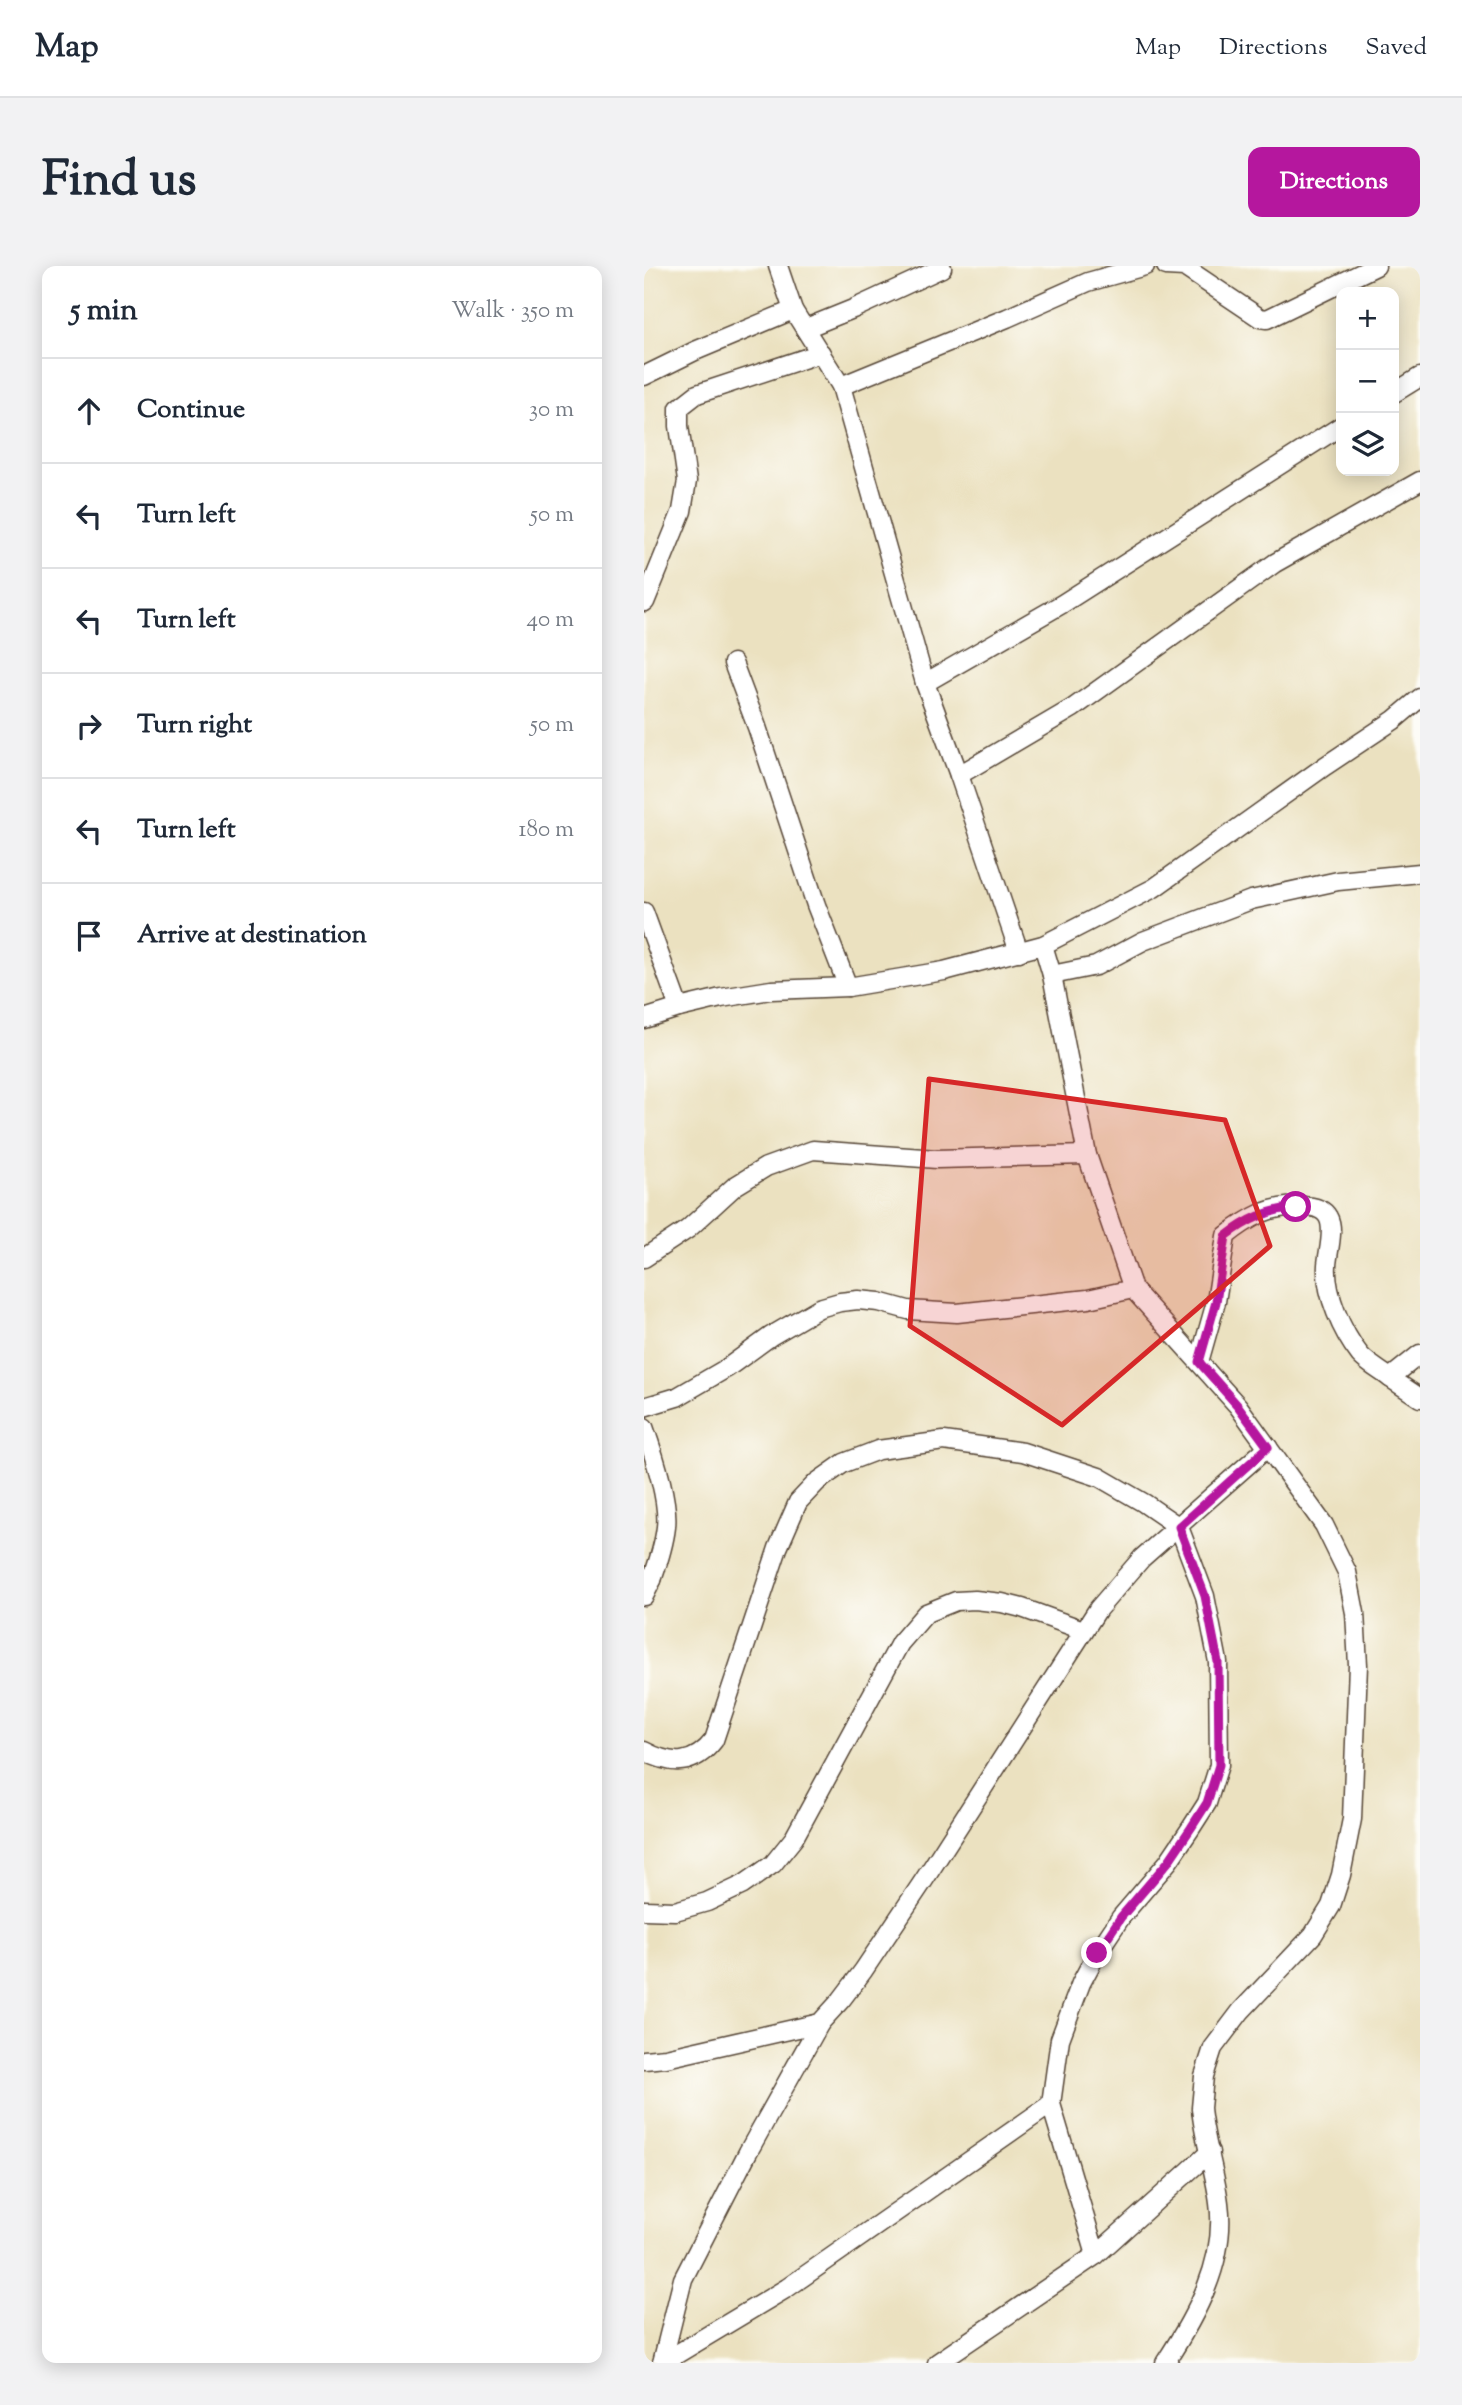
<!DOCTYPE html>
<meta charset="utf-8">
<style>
body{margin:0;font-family:"Sorts Mill Goudy",serif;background:#f2f2f3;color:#1f2937}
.controls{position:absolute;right:21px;top:21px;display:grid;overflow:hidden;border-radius:14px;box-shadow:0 4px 18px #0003}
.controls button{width:63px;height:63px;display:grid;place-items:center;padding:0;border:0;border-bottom:2px solid #e0e1e3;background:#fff;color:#1f2937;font:35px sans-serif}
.stop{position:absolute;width:21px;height:21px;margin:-16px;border:5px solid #b5179e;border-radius:50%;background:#fff}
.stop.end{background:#b5179e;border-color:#fff;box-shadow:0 2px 7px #0008}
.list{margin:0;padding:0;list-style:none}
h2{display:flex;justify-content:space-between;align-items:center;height:91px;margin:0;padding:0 28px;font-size:30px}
h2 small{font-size:23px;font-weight:400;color:#747a83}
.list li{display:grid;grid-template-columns:46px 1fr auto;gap:21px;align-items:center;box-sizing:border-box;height:105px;padding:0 28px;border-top:2px solid #e0e1e3}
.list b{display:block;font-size:26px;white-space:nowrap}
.list em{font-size:23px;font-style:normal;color:#747a83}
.icon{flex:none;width:38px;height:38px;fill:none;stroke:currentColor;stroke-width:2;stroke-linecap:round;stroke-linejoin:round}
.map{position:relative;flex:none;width:776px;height:2097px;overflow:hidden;border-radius:14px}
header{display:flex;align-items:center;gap:42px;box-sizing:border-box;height:98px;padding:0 35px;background:#fff;border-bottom:2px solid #e0e1e3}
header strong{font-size:33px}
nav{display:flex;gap:38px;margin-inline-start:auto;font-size:24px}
.intro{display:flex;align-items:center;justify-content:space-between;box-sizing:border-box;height:168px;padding:0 42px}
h1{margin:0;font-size:49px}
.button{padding:18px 32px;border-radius:14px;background:#b5179e;color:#fff;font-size:24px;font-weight:700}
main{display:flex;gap:42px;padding:0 42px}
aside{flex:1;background:#fff;border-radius:14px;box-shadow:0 4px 18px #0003}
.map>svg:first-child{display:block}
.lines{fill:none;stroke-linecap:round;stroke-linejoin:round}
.minor-casing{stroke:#554536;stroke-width:21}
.minor{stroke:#fff;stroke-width:18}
.route{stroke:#b5179e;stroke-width:9}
.marked{fill:#d62828;fill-opacity:0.2;stroke:#d62828;stroke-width:5;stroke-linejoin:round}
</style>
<header>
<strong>Map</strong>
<nav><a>Map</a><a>Directions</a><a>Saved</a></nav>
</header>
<div class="intro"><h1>Find us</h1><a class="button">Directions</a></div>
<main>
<aside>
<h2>5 min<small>Walk · 350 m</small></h2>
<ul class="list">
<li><svg class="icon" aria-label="ahead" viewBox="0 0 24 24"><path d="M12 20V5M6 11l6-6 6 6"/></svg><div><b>Continue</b></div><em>30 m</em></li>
<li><svg class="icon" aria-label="left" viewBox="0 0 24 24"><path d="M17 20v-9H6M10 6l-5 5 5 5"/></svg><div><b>Turn left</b></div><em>50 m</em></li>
<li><svg class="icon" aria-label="left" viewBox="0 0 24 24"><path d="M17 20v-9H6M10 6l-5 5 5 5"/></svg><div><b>Turn left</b></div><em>40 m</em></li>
<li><svg class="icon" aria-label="right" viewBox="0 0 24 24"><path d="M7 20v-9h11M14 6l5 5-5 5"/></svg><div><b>Turn right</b></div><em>50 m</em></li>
<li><svg class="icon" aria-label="left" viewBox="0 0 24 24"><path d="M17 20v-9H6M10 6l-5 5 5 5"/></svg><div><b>Turn left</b></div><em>180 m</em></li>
<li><svg class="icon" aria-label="arrive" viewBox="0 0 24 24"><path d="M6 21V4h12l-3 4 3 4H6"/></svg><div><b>Arrive at destination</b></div></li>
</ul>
</aside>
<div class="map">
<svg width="776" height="2097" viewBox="0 0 776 2097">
<rect width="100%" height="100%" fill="#fdfcf7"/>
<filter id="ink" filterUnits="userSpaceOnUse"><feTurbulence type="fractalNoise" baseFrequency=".0143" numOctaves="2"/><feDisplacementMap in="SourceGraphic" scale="14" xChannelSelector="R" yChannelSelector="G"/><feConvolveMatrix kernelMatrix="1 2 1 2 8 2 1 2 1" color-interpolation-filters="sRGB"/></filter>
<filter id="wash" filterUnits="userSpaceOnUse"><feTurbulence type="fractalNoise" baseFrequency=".00686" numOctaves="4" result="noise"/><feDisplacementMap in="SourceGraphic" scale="28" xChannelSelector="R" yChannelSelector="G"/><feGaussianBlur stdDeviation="1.57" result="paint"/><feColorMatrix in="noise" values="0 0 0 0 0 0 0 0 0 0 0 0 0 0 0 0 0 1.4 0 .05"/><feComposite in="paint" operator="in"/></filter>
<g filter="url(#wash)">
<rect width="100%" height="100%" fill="#ebe1c0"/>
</g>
<g filter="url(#ink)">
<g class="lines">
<defs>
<g id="minor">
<polyline points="134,0 149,44 197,120 281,417 315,509 375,686"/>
<polyline points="522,0 540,1 616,52 623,53 732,0"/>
<polyline points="162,62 209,43 298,2"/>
<polyline points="0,110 51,85 149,44"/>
<polyline points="197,120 363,52 444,16 501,0"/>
<polyline points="750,127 776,111"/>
<polyline points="1,336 38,245 43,215 35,160 35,142 53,128 177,87"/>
<polyline points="89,397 113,461 172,639 204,721"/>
<polyline points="281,417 418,338 697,160"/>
<polyline points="315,509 429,442 631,297 776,215"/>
<polyline points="0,646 35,742"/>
<path d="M 399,679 L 408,709 L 443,889 L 489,1023 L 594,1140 L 680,1259 L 703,1306 L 711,1347 L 714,1399 L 708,1553 L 697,1609 L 687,1640 L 669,1669 L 597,1745 L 569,1782 L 560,1810 L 557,1842 C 560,1874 571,1905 575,1937 C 583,1995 551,2051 521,2097"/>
<polyline points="408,709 452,700 499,675 607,634 694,615 776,607"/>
<polyline points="0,753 35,742 77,732 127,724 204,721 300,705 399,679 510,622 681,500 750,454 776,432"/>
<polyline points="0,992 44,963 91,920 122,901 169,884 293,893 443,889"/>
<path d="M 555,1096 L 572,1036 L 582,970 C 593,961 605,953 618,947 C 633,941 675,933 684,951 C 691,963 684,985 683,999 C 681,1028 698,1066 716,1089 C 724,1098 737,1105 746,1112 L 776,1088"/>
<polyline points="746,1112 776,1132"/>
<polyline points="0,1141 33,1131 83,1102 127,1070 175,1042 196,1036 214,1034 235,1036 264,1044 313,1047 444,1033 489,1023"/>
<path d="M 0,1161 C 9,1186 25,1235 22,1261 C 20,1279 14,1297 8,1314"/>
<polyline points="0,1311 8,1314 0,1330"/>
<path d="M 0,1485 C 28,1500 50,1500 70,1474 L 134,1282 L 154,1236 L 173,1216 L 200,1197 L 234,1184 L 300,1175 L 379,1186 L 455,1211 L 500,1237 L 535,1261 L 561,1330 L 574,1396 L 575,1499 L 563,1537 L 547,1562 L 524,1596 L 477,1651 L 453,1687 L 437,1717 L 416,1773 L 407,1838 L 452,1989"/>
<polyline points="0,1644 31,1645 63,1636 99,1619 129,1598 150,1572 256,1377 282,1347 312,1335 331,1334 358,1337 378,1342 439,1364"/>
<polyline points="0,1794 22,1792 176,1757 197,1734 219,1705 280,1614 454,1343 498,1292 624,1181"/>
<polyline points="18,2097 143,2022 407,1838"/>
<polyline points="18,2097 39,2013 104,1886 176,1757"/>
<polyline points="293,2097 452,1989 566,1886"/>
</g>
</defs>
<use href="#minor" class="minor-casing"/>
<use href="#minor" class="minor"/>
</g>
</g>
<g class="lines" filter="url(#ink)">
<path class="route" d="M 453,1687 L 477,1651 L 524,1596 L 547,1562 L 563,1537 L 575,1499 L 574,1396 L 561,1330 L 535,1261 L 624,1181 L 594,1140 L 555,1096 L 572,1036 L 582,970 C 604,953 624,944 652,941"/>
</g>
<path class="marked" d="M 285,813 L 581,854 L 626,980 L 418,1159 L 266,1060 Z"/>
</svg>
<div class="controls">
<button>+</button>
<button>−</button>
<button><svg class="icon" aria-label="layers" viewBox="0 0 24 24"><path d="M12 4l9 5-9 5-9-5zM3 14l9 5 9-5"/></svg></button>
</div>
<div class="stop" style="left:652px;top:941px"></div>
<div class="stop end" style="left:453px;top:1687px"></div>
</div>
</main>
